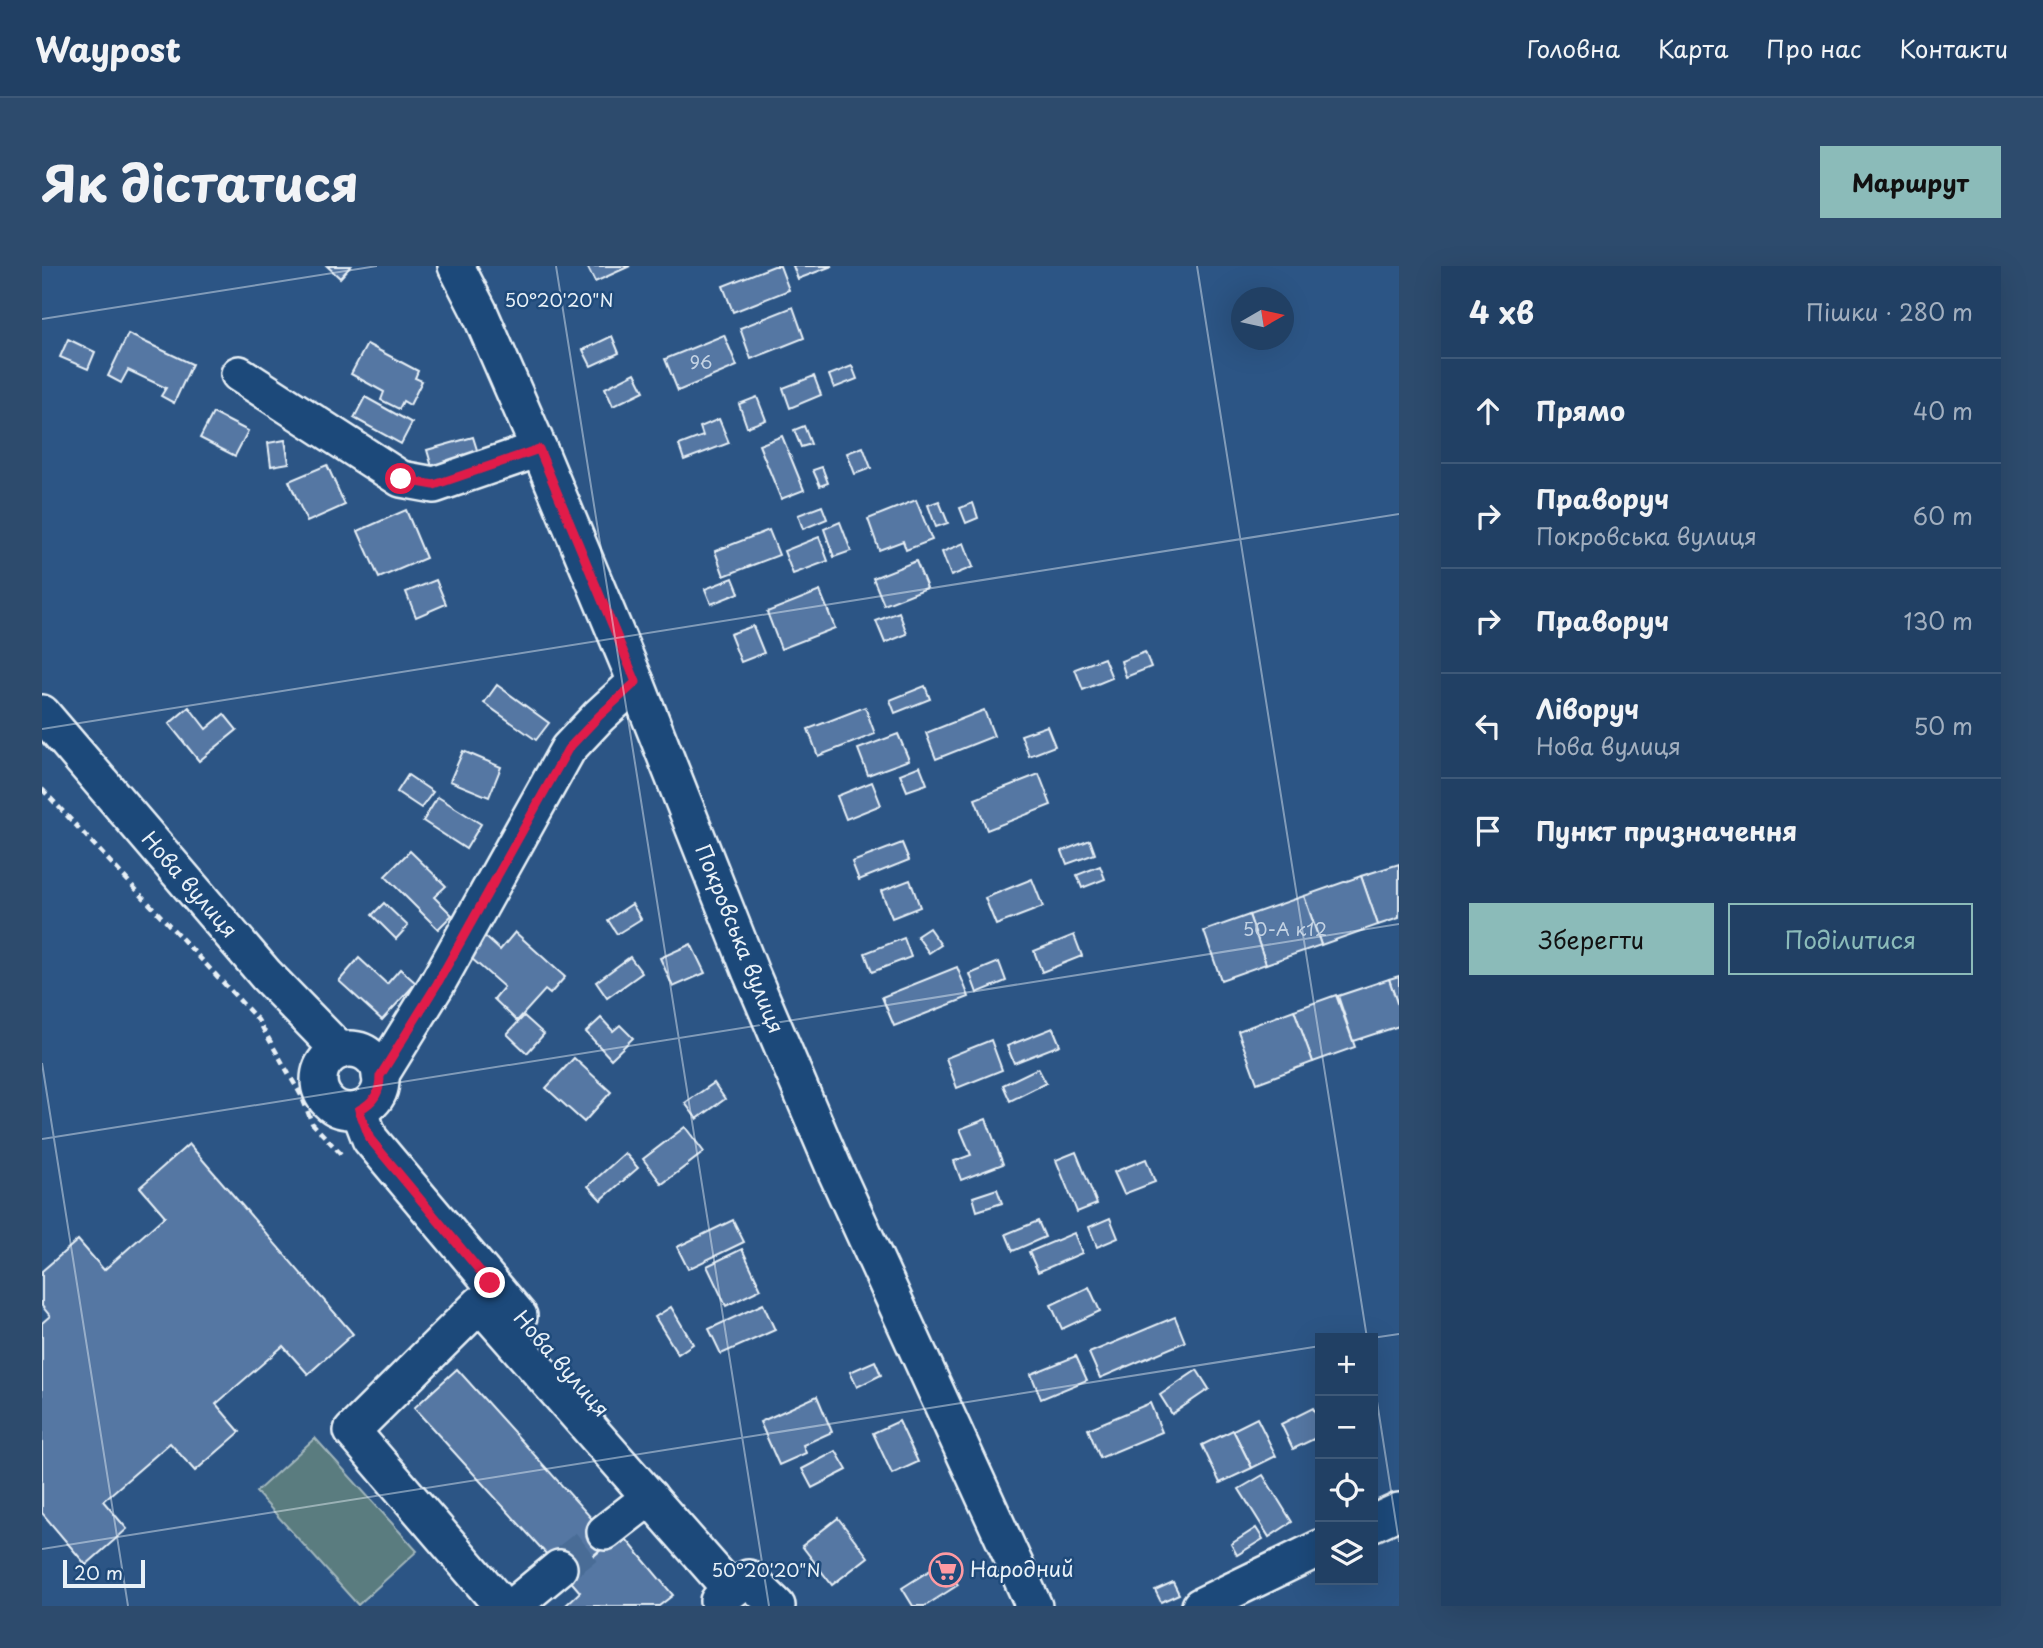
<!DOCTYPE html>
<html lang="uk">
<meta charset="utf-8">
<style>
body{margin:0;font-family:"Playpen Sans",sans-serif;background:#2d4b6d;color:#f1f3f6}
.controls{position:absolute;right:21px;bottom:21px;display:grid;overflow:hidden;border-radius:0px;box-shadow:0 7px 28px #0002}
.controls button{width:63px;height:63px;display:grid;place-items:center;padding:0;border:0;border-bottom:2px solid #3e5978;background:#214064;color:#f1f3f6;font:35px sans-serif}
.compass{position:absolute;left:1189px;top:21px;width:63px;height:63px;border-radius:50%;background:#214064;box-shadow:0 7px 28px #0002;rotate:81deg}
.scale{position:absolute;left:21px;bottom:18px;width:82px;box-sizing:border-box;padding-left:7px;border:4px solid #e8f1f8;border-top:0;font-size:19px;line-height:24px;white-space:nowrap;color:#e8f1f8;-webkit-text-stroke:5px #1f4a7a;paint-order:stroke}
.stop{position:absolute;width:21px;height:21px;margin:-16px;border:5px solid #e11d48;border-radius:50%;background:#fff}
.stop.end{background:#e11d48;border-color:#fff;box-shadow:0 2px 7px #0008}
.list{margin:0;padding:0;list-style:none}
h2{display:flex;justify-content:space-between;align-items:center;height:91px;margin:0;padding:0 28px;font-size:30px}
h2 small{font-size:23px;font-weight:400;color:#a2afbf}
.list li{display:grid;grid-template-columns:46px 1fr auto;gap:21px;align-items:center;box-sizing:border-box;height:105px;padding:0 28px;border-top:2px solid #3e5978}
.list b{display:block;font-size:26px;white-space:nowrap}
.list p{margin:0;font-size:23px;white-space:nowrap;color:#a2afbf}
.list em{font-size:23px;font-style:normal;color:#a2afbf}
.actions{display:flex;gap:14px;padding:21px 28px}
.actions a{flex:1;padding:16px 0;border:2px solid #8bbbb9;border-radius:0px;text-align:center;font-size:24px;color:#8bbbb9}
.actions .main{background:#8bbbb9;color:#111}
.icon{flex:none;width:38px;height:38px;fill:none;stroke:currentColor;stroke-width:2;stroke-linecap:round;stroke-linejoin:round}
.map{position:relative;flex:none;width:1357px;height:1340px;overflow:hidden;border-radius:0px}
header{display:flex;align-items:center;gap:42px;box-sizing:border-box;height:98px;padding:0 35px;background:#214064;border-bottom:2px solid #3e5978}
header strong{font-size:33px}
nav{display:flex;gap:38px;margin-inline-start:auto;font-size:24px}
.intro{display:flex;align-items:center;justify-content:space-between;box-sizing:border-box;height:168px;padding:0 42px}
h1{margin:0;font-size:49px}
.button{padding:18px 32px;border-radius:0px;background:#8bbbb9;color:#111;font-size:24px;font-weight:700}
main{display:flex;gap:42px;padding:0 42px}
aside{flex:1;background:#214064;border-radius:0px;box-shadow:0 7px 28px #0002}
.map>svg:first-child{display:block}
.pitch{fill:#5a7b7f;stroke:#a1b6bc;stroke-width:2}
.building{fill:#5577a3;stroke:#e8f1f8;stroke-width:2}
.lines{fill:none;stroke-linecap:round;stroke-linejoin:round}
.minor-tunnel{stroke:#486c96;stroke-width:35;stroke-dasharray:35 18;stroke-linecap:butt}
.minor-casing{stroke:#e8f1f8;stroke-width:40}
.path{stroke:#e8f1f8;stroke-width:4.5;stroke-dasharray:7 5;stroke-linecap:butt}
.minor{stroke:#1f4a7a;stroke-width:35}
.route{stroke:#e11d48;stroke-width:9}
.ticks{fill:none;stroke:#e8f1f8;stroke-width:2;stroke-opacity:0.45}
.labels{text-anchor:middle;stroke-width:5;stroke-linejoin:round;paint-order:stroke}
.number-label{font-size:18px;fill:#c3d2e3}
.street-label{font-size:21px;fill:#e8f1f8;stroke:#1f4a7a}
.poi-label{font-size:21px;fill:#e8f1f8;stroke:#1f4a7a;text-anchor:start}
.ticks-label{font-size:18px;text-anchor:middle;fill:#e8f1f8;stroke:#1f4a7a;stroke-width:5;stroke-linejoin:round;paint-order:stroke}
</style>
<header>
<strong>Waypost</strong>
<nav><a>Головна</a><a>Карта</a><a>Про нас</a><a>Контакти</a></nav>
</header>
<div class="intro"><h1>Як дістатися</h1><a class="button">Маршрут</a></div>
<main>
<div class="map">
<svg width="1357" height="1340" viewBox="0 0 1357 1340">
<rect width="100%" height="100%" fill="#2c5585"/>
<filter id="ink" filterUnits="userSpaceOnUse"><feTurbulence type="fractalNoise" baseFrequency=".0143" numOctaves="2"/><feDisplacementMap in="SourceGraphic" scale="14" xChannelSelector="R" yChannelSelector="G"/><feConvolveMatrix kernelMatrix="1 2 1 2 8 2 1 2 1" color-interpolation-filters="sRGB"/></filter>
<g filter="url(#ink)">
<polygon class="pitch" points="273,1172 375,1285 316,1339 214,1226"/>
<g class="building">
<polygon points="285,0 309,0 298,12"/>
<polygon points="545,0 588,0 553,16"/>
<polygon points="732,0 738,0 747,24 691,46 681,20"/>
<polygon points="751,0 790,0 756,13"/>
<polygon points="751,41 762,72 709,93 698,62"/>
<polygon points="86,68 150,98 132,137 119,130 124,122 86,104 79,117 66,110"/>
<polygon points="682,69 695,100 636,125 623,93"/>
<polygon points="570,70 577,87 549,100 541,84"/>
<polygon points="26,73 53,86 46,103 18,91"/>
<polygon points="325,78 376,105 373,112 380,115 368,139 361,135 357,143 339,134 342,126 309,108"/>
<polygon points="810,100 815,113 792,122 787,109"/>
<polygon points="593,107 602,125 571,140 563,122"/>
<polygon points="772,110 779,129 748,142 741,122"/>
<polygon points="323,131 370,157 359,178 312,152"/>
<polygon points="715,131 724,154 705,161 697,138"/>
<polygon points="171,147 206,165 193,190 158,172"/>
<polygon points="677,153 687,177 642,194 637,179 661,170 658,161"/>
<polygon points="762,160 769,178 759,181 752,164"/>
<polygon points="740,170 762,224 739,233 717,179"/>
<polygon points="431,171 436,187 390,201 385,184"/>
<polygon points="243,174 247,197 229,200 226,177"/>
<polygon points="821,181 829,202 813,208 805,187"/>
<polygon points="285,199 303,239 265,256 247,215"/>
<polygon points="780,201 786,217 778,220 771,204"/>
<polygon points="874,234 890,274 864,284 861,275 837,284 826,253"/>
<polygon points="897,235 906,257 894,261 886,239"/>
<polygon points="931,237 936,252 924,257 918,242"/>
<polygon points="780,240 785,253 761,263 756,249"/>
<polygon points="364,244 384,292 337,312 316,265"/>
<polygon points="798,256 809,285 792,291 782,263"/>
<polygon points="727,264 737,289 682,310 673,285"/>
<polygon points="777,271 786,295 751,308 742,285"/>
<polygon points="922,277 931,301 909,310 900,286"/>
<polygon points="874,295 885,322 842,339 831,312"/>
<polygon points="691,312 697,327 669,338 663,323"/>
<polygon points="394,314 404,338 374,351 364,326"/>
<polygon points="778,325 793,362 739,383 725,346"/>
<polygon points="857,346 865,368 843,377 834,355"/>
<polygon points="711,360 722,387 699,396 688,368"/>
<polygon points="1103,386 1109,401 1084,411 1079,395"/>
<polygon points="1062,392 1070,412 1041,424 1033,403"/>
<polygon points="455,419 507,457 494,474 442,437"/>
<polygon points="883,420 888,433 853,447 848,434"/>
<polygon points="147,441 164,463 182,448 195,464 157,495 127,458"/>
<polygon points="823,441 833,468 776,490 766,463"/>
<polygon points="942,444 952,470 894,493 884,467"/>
<polygon points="1005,460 1013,480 987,490 979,469"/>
<polygon points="856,468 867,494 826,509 816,483"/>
<polygon points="421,485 459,501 447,531 408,515"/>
<polygon points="878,500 885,518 865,525 858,508"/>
<polygon points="997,508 1009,539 945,564 933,533"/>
<polygon points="366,509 391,526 379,542 355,526"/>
<polygon points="830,516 839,539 804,553 795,530"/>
<polygon points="396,531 439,558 424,583 381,555"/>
<polygon points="1048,574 1053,588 1025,598 1020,585"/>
<polygon points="860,577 867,594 817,614 810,596"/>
<polygon points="368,585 404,620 392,631 410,649 396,663 343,610"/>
<polygon points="1357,598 1357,652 1336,659 1319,610"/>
<polygon points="1058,600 1063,613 1040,622 1035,609"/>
<polygon points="1319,610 1336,659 1279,679 1262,630"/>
<polygon points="990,613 1001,641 954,659 943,632"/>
<polygon points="868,614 878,641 850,652 839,625"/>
<polygon points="1262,630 1279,679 1224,698 1207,649"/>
<polygon points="342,637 366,660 354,673 330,649"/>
<polygon points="590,638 599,653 575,668 566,654"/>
<polygon points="1207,649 1224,698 1179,714 1162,665"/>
<polygon points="887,662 899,679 887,687 875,670"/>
<polygon points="438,666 458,684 473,666 523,711 508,728 503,724 475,755 452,733 462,721 421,685"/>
<polygon points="1032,669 1040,690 1000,706 992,685"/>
<polygon points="862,672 869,691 830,706 823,687"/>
<polygon points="649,678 663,707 631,721 618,692"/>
<polygon points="588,691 600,707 565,732 554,716"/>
<polygon points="317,692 345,718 358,703 374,717 340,754 297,715"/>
<polygon points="957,696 964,715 935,727 928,708"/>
<polygon points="915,701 927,731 852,760 840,731"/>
<polygon points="1357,710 1357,743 1347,713"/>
<polygon points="1347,713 1357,743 1357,760 1311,775 1296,730"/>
<polygon points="1294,729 1313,781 1271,796 1252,744"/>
<polygon points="1252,744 1271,796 1215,817 1196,765"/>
<polygon points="482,750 502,768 485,787 465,768"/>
<polygon points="559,752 571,765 578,759 591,772 569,793 544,766"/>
<polygon points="1011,762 1018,779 972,797 965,780"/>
<polygon points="949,774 960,804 915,822 904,792"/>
<polygon points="532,792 569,826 542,856 504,822"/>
<polygon points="996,802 1004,817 968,835 961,819"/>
<polygon points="672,817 683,833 655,853 643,837"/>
<polygon points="944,853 961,898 919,914 912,895 929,889 918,863"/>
<polygon points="643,861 662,886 620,918 601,893"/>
<polygon points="147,878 311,1068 266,1108 241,1080 174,1138 198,1166 153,1205 128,1177 61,1235 85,1263 44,1299 0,1247 0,1057 8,1050 0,1040 0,1005 36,974 62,1004 123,950 98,921"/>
<polygon points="1034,886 1055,938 1035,946 1014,894"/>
<polygon points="583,887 596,902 559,934 546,920"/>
<polygon points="1104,893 1113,916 1082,928 1072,906"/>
<polygon points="955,923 960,937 935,945 931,931"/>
<polygon points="1068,952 1076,972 1055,981 1047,961"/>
<polygon points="691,954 702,976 646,1003 635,981"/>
<polygon points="996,955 1003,971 971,985 964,968"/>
<polygon points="1032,967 1040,987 996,1006 987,986"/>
<polygon points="700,983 719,1023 684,1040 665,1000"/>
<polygon points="1047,1021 1058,1045 1020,1063 1009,1039"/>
<polygon points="721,1038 733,1064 679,1088 667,1063"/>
<polygon points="629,1041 651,1078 636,1088 613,1051"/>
<polygon points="1133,1051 1143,1076 1058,1112 1047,1087"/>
<polygon points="1034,1090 1045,1114 999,1133 989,1108"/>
<polygon points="833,1095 839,1109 815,1121 808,1106"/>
<polygon points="415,1103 569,1274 526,1312 372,1142"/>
<polygon points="1155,1104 1167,1123 1130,1148 1118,1129"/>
<polygon points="775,1130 790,1166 761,1179 764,1187 737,1199 718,1156"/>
<polygon points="1108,1137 1120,1166 1058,1192 1046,1163"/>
<polygon points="1271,1142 1278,1157 1278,1170 1251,1183 1239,1158"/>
<polygon points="1215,1152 1234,1190 1210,1202 1191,1164"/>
<polygon points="857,1155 876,1196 850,1208 831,1167"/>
<polygon points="1191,1164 1210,1202 1178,1217 1160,1179"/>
<polygon points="794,1185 805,1204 770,1222 760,1203"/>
<polygon points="1221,1209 1250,1256 1227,1271 1197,1223"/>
<polygon points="796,1252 826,1291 790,1319 760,1280"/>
<polygon points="1214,1262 1221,1273 1195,1289 1189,1278"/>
<polygon points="579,1267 631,1329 617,1340 523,1340 538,1326 526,1312"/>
<polygon points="901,1296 916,1319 883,1340 871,1340 860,1322"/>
<polygon points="1131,1316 1137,1328 1119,1336 1113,1324"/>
</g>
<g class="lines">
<polyline class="minor-tunnel" points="517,1302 563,1266"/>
<defs>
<g id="minor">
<polyline points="414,0 437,45 497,183 594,416 709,707 792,902 992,1340"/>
<polyline points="197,108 359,213 392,219 497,183"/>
<polyline points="0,447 224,709 298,785"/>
<circle cx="308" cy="814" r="31"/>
<polyline points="338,810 395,718 526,483 557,450 594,416"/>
<polyline points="317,844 328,873 477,1050"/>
<polyline points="1331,1257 1357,1245"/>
<polyline points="563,1266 608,1231"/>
<polyline points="676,1335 706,1312 735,1340"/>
<polyline points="460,1340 310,1165 438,1038 689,1324"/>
<polyline points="471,1340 517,1302"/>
<polyline points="1158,1340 1278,1282"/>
</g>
</defs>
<use href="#minor" class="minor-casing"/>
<polyline class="path" points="0,523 216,754 260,831 270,857 299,888"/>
<use href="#minor" class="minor"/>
</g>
</g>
<g class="lines" filter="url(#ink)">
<path class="route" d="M 359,213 L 392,219 L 497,183 L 594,416 L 557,450 L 526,483 L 395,718 L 338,810 C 338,827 332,836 317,844 L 328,873 L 448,1017"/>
</g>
<path class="ticks" d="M 514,0 L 727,1340M 1155,0 L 1325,1072M 0,53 L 335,0M 0,463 L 1357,248M 0,797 L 86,1340M 0,873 L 1357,658M 1330,1072 L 1357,1068M 1331,1110 L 1357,1276M 0,1283 L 1278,1080"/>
<defs>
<symbol id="supermarket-ring" viewBox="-11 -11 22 22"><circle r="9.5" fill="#1f4a7a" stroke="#ff9aa2" stroke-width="1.5"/><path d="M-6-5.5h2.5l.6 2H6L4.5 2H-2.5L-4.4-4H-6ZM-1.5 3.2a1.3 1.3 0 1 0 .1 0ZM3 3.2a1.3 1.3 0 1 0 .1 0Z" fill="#ff9aa2"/></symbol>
</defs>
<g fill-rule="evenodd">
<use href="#supermarket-ring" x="885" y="1285" width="38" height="38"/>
</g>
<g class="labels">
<g class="number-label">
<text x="659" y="103">96</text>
<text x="1243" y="670">50-А к12</text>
</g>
<g class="street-label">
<text transform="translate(147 619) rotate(49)" y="7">Нова вулиця</text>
<text transform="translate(697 673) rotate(68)" y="7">Покровська вулиця</text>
<text transform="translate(519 1098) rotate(49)" y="7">Нова вулиця</text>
</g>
<g class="poi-label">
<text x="928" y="1311">Народний</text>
</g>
</g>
<g class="ticks-label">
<text x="517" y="41">50°20'20"N</text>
<text x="724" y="1311">50°20'20"N</text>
</g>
</svg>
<div class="controls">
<button>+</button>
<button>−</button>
<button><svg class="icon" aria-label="locate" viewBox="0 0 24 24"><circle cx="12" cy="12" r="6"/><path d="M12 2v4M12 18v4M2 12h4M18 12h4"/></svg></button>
<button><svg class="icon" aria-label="layers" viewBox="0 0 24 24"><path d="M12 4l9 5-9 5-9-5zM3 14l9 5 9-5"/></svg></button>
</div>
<svg class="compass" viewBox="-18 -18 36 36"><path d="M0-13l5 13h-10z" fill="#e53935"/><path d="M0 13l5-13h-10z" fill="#a2afbf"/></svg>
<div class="scale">20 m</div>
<div class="stop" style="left:359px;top:213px"></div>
<div class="stop end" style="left:448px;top:1017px"></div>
</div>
<aside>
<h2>4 хв<small>Пішки · 280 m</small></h2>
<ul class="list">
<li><svg class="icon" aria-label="ahead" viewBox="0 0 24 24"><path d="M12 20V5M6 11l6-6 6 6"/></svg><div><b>Прямо</b></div><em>40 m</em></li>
<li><svg class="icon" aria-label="right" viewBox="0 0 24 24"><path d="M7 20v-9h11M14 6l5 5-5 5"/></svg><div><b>Праворуч</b><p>Покровська вулиця</p></div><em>60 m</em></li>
<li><svg class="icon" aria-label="right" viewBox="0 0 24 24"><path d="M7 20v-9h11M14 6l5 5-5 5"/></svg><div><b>Праворуч</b></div><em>130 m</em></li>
<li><svg class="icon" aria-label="left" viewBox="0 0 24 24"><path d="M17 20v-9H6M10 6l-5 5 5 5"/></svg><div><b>Ліворуч</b><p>Нова вулиця</p></div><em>50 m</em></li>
<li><svg class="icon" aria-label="arrive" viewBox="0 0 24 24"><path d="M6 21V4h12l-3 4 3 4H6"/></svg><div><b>Пункт призначення</b></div></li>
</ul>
<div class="actions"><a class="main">Зберегти</a><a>Поділитися</a></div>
</aside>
</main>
